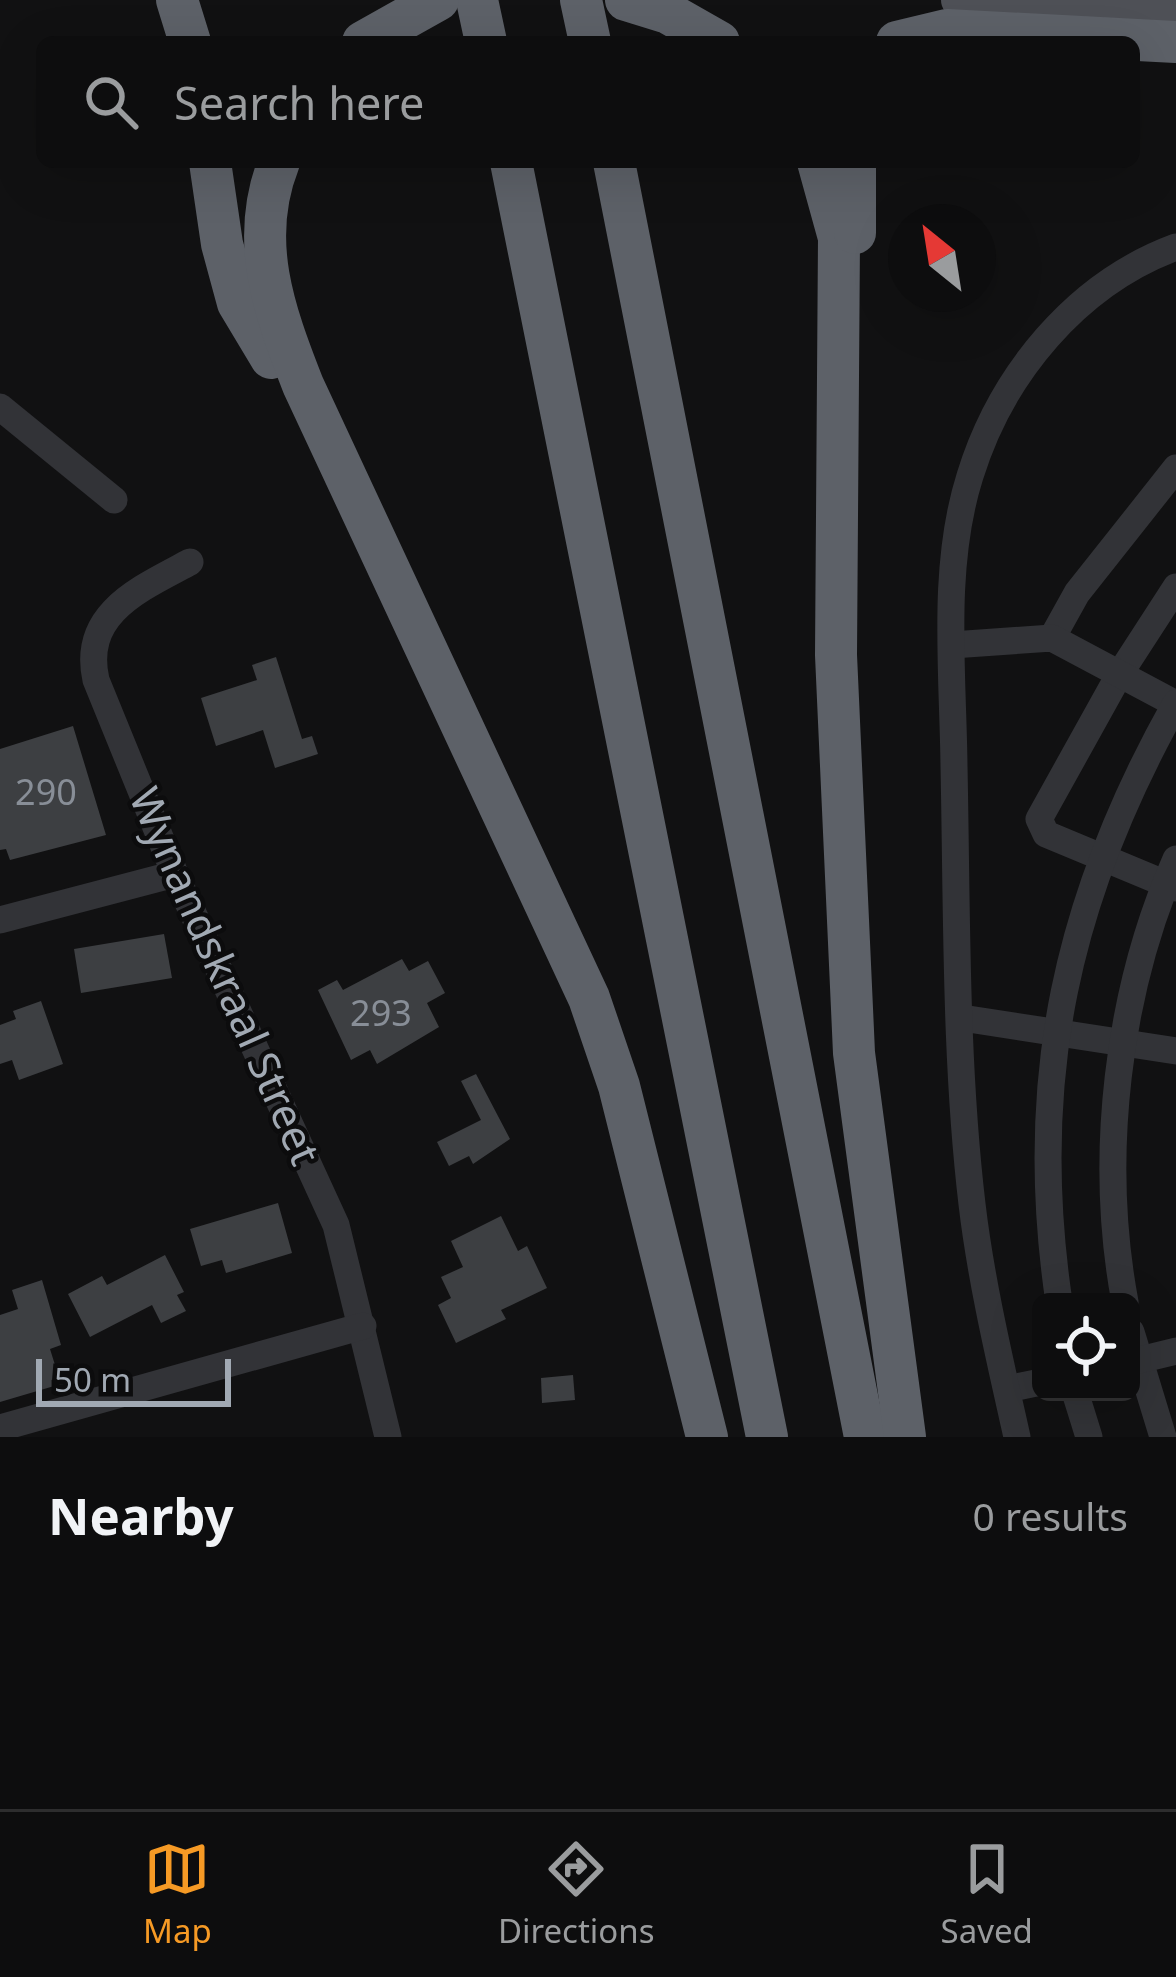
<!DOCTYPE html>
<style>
body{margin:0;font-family:"Noto Sans",sans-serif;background:#1b1b1c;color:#f1f3f6}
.controls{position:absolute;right:36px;bottom:36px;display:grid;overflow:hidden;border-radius:18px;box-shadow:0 12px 48px #0002}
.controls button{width:108px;height:108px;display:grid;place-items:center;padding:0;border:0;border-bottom:3px solid #2d2d2e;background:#0d0d0e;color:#f1f3f6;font:60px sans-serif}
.compass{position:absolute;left:888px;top:204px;width:108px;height:108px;border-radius:50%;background:#0d0d0e;box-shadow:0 12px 48px #0002;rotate:330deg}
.scale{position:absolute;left:36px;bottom:30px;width:195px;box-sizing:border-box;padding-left:12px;border:6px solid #a1a9b3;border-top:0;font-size:33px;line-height:42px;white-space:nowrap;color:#a1a9b3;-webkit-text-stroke:9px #0c0c0d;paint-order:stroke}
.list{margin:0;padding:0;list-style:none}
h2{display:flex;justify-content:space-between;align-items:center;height:156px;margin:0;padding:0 48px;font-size:51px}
h2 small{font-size:39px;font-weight:400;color:#9a9c9e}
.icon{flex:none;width:66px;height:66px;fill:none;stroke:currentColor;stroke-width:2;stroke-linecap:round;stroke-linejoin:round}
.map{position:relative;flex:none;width:1176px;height:1437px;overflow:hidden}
.search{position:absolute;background:#0d0d0e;box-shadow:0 12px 48px #0002;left:36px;right:36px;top:36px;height:132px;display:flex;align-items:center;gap:30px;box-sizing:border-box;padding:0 42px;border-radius:18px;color:#9a9c9e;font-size:45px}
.sheet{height:372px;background:#0d0d0e}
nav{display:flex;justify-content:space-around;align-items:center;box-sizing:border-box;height:168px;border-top:3px solid #2d2d2e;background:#0d0d0e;font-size:33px;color:#9a9c9e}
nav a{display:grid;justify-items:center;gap:6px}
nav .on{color:#f69a25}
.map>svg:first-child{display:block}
.building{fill:#3d3f42}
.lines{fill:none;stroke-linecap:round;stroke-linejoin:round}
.minor{stroke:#323337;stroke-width:27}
.major{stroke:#4e5056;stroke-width:36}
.highway{stroke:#5d6168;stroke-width:42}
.labels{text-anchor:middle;stroke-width:9;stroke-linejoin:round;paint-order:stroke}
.number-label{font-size:36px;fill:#888e97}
.street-label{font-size:42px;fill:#a1a9b3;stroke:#0c0c0d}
</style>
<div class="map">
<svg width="1176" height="1437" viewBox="0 0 1176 1437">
<rect width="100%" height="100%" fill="#111112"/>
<g class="building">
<polygon points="276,657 302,739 312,736 318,754 275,768 263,730 216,746 201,698 257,680 252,665"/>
<polygon points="73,726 106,835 10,860 6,849 0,850 0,749"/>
<polygon points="164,934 172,978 81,993 74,949"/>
<polygon points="402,959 409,971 428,961 445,993 427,1003 439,1027 377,1064 370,1050 351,1060 318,990 337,980 343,990"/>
<polygon points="41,1001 63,1064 19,1080 12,1060 0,1064 0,1025 16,1019 13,1011"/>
<polygon points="476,1074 510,1139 473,1164 469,1156 449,1166 437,1142 481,1120 461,1081"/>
<polygon points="278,1203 292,1253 226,1273 222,1260 201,1266 190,1229"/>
<polygon points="501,1216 518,1251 527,1246 547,1288 501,1310 506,1319 456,1343 438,1305 451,1298 441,1277 463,1267 451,1241"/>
<polygon points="165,1255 184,1292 177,1295 186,1311 161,1323 152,1305 90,1337 68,1294 102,1276 107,1285"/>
<polygon points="42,1280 61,1345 50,1349 61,1384 0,1402 0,1315 18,1309 12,1290"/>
<polygon points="573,1375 575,1400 542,1403 541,1378"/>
</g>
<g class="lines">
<g class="minor">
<polyline points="0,407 114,500"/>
<path d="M 190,562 C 140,589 81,613 96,680 L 175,874 L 336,1225 L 388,1437"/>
<polyline points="1176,587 1119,675 1039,819 1046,834 1176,888"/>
<polyline points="1052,638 1077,593 1176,468"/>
<polyline points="952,645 1052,638 1176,704"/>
<polyline points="0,920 175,874"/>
<polyline points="962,1018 1176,1051"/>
<path d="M 1059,1302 C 1026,1080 1067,897 1176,703"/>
<path d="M 1125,1302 C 1098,1158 1117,993 1176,859"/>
<polyline points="1131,1332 1163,1437"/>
<polyline points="1131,1362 1176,1351"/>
<polyline points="1007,1389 1041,1382"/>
<polyline points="1075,1392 1089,1437"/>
<polyline points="0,1428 363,1326"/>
<path d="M 1017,1437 C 1000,1361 981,1281 972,1204 C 955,1060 957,911 954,766 C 953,672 941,567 970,476 C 1001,375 1076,284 1176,247"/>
</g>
<polyline class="major" points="959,0 1176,16"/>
<g class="highway">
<polyline points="177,0 190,42"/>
<polyline points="477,0 486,42"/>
<polyline points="581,0 590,42"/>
<polyline points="626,0 668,13 719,42"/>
<polyline points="363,42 438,0"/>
<polyline points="897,42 947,30 1176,42"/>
<polyline points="210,162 222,244 238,303 271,358"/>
<path d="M 279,162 C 248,240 274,311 303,385 L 589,998 L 619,1086 L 707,1437"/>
<polyline points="511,162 767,1437"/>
<polyline points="614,162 865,1437"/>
<polyline points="818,162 839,238 836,655 854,1053 905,1437"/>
<polyline points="855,233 855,162"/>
</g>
</g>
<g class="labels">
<g class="number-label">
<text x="46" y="805">290</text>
<text x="381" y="1026">293</text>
</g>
<g class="street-label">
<text transform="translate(225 976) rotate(66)" y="15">Wynandskraal Street</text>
</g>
</g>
</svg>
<div class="controls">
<button><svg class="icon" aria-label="locate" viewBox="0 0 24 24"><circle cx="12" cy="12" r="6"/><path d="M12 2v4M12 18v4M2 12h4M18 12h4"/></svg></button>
</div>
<svg class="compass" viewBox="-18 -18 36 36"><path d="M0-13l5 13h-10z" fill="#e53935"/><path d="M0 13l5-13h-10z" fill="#9a9c9e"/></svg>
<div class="scale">50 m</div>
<div class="search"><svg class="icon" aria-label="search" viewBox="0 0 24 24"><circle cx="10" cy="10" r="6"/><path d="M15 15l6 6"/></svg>Search here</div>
</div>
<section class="sheet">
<h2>Nearby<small>0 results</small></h2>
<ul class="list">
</ul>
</section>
<nav>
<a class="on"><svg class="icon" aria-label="map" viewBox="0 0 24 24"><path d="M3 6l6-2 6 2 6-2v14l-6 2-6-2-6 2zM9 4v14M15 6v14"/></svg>Map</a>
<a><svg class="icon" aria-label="directions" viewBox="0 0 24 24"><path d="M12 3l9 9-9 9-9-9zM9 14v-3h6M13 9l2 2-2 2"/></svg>Directions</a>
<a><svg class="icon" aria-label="saved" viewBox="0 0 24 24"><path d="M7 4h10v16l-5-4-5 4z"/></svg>Saved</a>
</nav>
